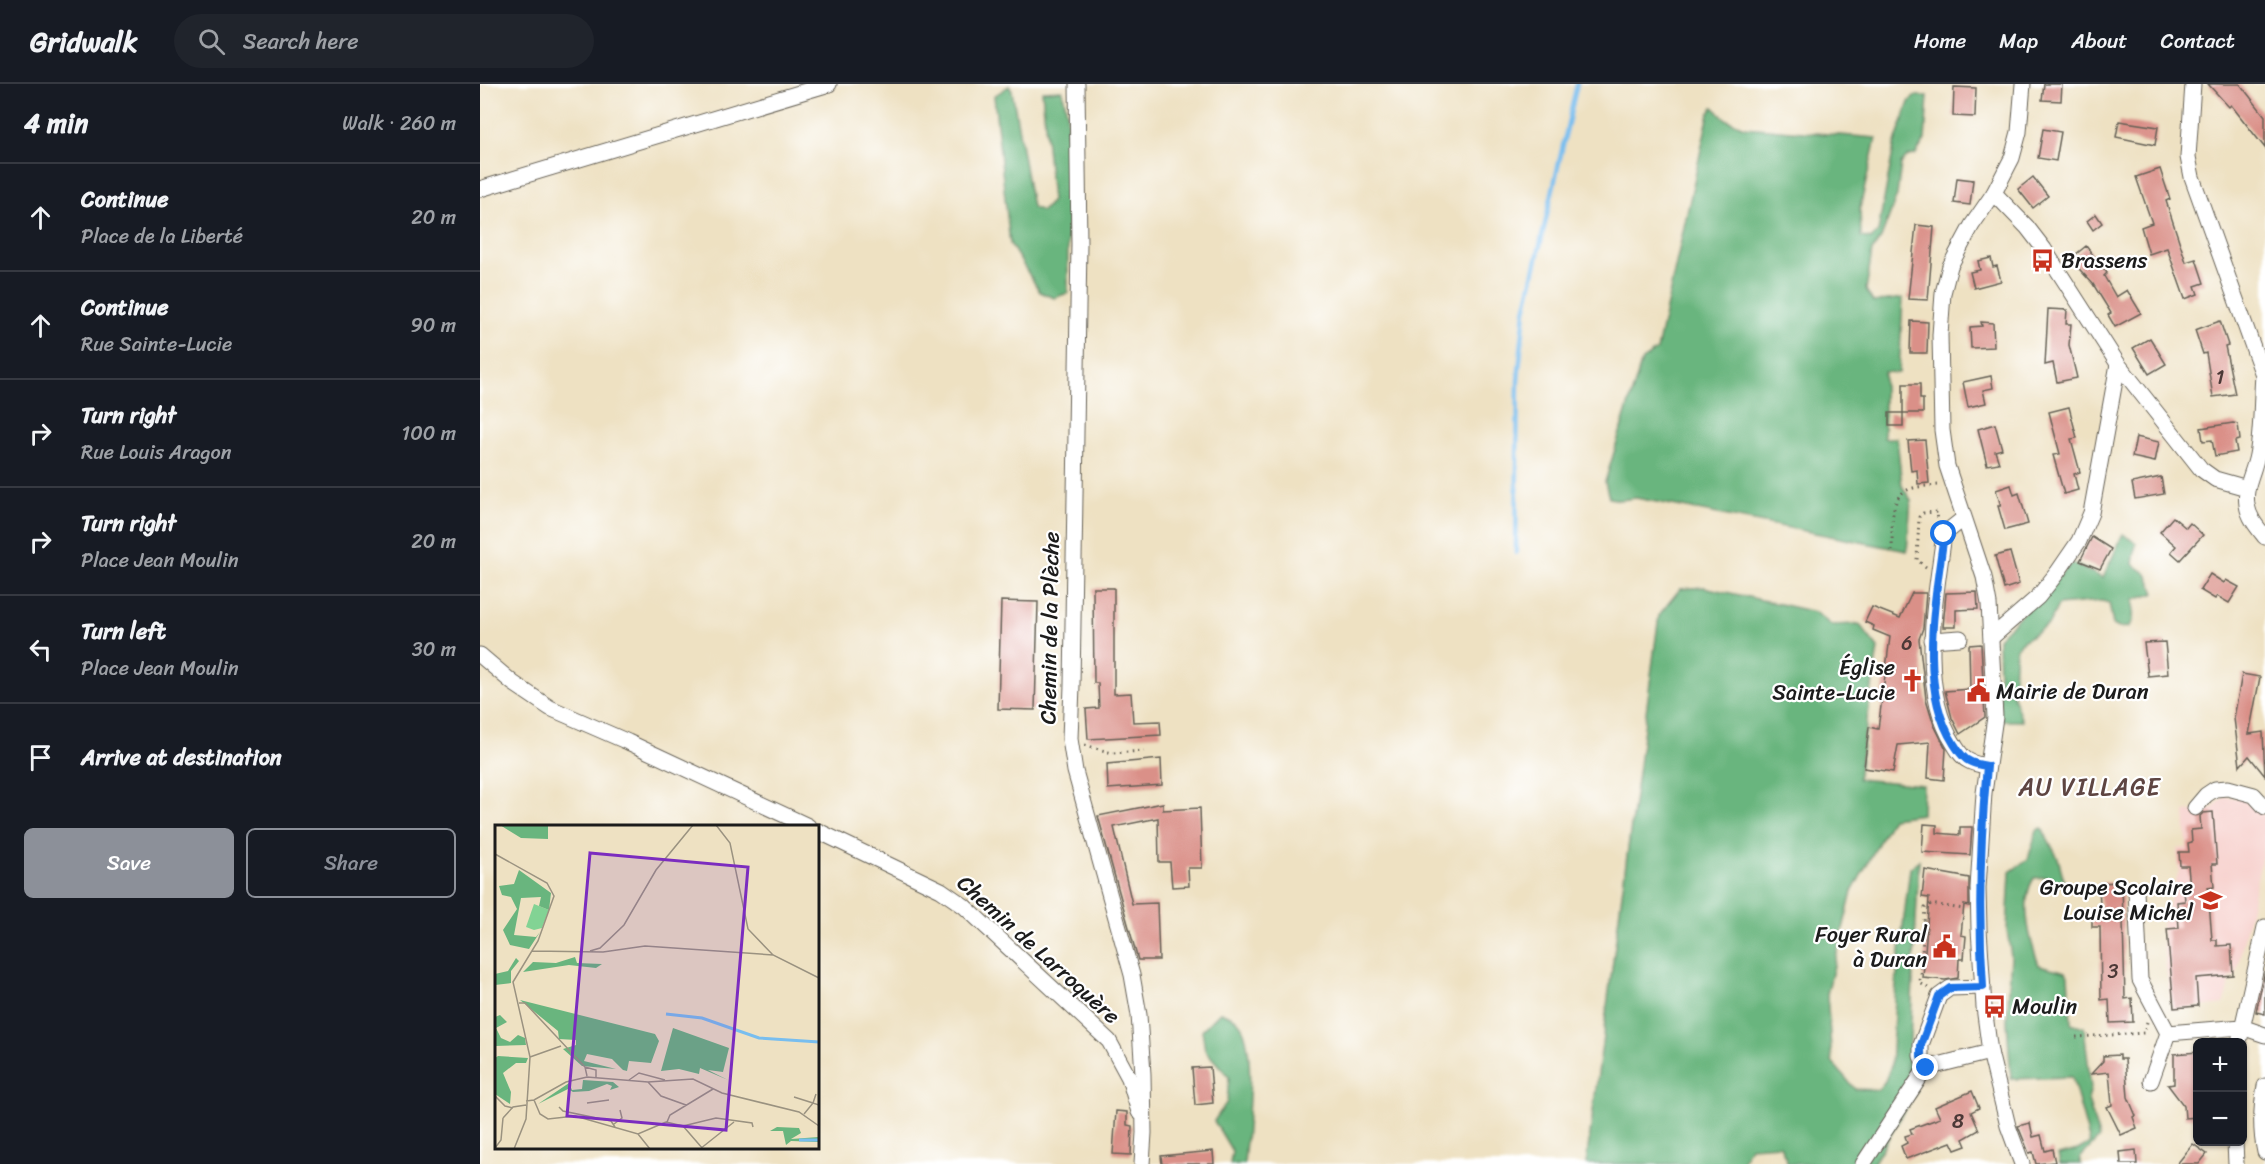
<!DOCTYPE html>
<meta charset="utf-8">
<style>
body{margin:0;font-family:Sriracha,sans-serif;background:#20242c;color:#f1f3f6}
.controls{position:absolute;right:18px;bottom:18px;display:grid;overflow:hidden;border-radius:9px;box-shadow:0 2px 4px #0004}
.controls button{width:54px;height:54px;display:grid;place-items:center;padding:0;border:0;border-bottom:2px solid #363941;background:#171b24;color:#f1f3f6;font:30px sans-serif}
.stop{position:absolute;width:18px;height:18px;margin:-14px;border:4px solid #1a73e8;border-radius:50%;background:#fff}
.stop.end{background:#1a73e8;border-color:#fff;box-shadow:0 2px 6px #0008}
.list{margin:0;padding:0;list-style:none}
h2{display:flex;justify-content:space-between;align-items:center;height:78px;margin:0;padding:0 24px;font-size:26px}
h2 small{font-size:20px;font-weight:400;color:#9ea1a6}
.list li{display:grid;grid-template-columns:39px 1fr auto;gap:18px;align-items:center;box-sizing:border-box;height:108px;padding:0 24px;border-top:2px solid #363941}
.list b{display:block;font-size:22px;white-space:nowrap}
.list p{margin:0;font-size:20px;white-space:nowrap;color:#9ea1a6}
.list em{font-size:20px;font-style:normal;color:#9ea1a6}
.actions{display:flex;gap:12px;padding:18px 24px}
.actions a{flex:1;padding:14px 0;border:2px solid #8c9099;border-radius:9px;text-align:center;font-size:21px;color:#8c9099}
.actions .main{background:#8c9099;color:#fff}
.icon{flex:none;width:33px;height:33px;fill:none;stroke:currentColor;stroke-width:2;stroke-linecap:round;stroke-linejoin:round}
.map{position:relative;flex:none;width:1785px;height:1080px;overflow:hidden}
header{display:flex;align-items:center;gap:36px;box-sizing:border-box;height:84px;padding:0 30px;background:#171b24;border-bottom:2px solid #363941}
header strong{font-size:28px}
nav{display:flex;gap:33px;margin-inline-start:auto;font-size:21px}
.search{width:420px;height:54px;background:#20242c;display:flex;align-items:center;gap:15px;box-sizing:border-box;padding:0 21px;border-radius:33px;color:#9ea1a6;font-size:22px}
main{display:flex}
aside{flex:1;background:#171b24}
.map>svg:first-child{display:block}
.built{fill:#f7d0cc}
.forest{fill:#69b57e;stroke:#42684d;stroke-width:1.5}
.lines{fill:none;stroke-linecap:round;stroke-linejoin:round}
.stream{stroke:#78beef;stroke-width:4.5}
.building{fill:#da9088}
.minor-casing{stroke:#666156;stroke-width:17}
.path{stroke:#666156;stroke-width:3;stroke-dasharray:1.5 4.5;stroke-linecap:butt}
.minor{stroke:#fff;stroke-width:15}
.route{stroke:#1a73e8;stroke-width:8}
.labels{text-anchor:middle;stroke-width:4.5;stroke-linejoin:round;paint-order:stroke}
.number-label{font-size:20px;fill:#4c3937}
.poi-label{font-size:22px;fill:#1c1c1c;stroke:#fff;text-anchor:start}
.street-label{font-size:22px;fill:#1c1c1c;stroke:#fff}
.neighbourhood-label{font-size:24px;letter-spacing:1.5px;fill:#5e4542;stroke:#fff}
.inset-river{fill:none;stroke:#78beef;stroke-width:3}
.inset-road{fill:none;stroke:#9a9280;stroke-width:1.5}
.view{fill:#7b2cbf;fill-opacity:0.15;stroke:#7b2cbf;stroke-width:3}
.inset-edge{fill:none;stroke:#1c1c1c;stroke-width:3}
</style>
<header>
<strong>Gridwalk</strong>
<div class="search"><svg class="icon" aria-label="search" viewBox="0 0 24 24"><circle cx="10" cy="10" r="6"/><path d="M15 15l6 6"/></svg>Search here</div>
<nav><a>Home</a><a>Map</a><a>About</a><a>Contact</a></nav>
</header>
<main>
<aside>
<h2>4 min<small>Walk · 260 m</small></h2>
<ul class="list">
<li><svg class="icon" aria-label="ahead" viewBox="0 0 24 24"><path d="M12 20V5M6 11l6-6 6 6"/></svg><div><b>Continue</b><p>Place de la Liberté</p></div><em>20 m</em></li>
<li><svg class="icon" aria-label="ahead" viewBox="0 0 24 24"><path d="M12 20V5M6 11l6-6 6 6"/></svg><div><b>Continue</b><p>Rue Sainte-Lucie</p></div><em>90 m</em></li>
<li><svg class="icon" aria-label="right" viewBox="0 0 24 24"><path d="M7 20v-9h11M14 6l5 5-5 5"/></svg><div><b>Turn right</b><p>Rue Louis Aragon</p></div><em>100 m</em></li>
<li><svg class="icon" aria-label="right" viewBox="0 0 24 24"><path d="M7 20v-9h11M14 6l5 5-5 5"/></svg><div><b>Turn right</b><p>Place Jean Moulin</p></div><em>20 m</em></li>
<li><svg class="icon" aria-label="left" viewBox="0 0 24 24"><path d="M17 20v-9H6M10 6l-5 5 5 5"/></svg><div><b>Turn left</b><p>Place Jean Moulin</p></div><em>30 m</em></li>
<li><svg class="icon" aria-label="arrive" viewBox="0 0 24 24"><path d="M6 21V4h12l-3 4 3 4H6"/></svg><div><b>Arrive at destination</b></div></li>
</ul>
<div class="actions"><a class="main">Save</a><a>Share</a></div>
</aside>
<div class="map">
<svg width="1785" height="1080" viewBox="0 0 1785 1080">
<rect width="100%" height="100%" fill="#fff"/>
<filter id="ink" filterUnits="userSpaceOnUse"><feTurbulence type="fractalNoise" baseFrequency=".0167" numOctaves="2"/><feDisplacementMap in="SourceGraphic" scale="12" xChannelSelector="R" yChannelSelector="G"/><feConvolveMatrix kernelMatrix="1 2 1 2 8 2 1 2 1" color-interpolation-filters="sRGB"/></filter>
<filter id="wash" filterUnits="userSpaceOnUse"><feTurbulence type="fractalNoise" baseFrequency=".008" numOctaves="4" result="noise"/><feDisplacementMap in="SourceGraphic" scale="24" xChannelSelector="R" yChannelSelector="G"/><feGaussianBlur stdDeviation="1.35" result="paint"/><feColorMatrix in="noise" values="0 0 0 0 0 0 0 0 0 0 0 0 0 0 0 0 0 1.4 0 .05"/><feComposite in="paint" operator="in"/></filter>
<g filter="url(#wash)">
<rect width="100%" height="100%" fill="#eee1c2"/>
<polygon class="built" points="1745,712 1763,715 1779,726 1785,733 1785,758 1756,892 1751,893 1744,920 1692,926 1681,844 1699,787 1697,765 1707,764 1705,728 1732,725"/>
<g class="forest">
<polygon points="529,2 532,7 552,123 562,127 572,117 562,7 582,6 587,28 588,209 574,214 560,208 530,160 514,12"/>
<polygon points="1434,12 1448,12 1445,56 1435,71 1428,72 1421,80 1417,111 1401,154 1392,167 1386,206 1393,218 1423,214 1419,289 1404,288 1404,354 1417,354 1422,402 1431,416 1427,467 1156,414 1141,416 1129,414 1125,398 1162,276 1177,266 1229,29 1233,23 1246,35 1264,43 1396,54 1380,124 1381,153 1391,155 1398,148 1414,62 1429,18"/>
<polygon points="1643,450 1656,459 1653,480 1667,490 1675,509 1654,516 1653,537 1649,543 1639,544 1633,541 1629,519 1622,517 1578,521 1569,540 1541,558 1536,564 1533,612 1542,637 1520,637 1518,554 1592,479 1623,494"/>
<polygon points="1224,503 1335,528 1351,541 1379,540 1398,564 1378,695 1443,701 1442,730 1412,734 1372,808 1347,910 1352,978 1375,1005 1398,1006 1405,997 1411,982 1416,899 1430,784 1439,776 1429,977 1436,1008 1393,1080 1308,1080 1300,1061 1270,1063 1261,1080 1106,1080 1179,531 1200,505"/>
<path d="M 1562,744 L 1578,774 L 1585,800 L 1575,803 L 1567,793 L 1554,794 C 1539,817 1550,857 1559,881 L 1586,888 L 1588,892 L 1591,939 L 1604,943 L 1611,1004 L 1608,1016 L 1619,1054 L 1600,1074 L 1601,1080 L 1580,1080 L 1578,1071 L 1598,1066 L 1610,1059 L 1592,993 L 1531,995 L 1527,937 L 1531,872 L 1527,846 L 1530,788 L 1548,775 L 1557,746 Z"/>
<path d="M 740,928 C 745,930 753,932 757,936 C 779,957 766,1049 764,1080 L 750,1080 L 752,1067 L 734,1037 L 747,1018 L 749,993 L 725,966 L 722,946 Z"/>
</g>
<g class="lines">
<polyline class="stream" points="1036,469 1038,296 1045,227 1097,0"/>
</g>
<g id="blocks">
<g class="building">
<polygon points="1564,0 1582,0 1581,17 1562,16"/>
<polygon points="1728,0 1760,0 1785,32 1785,64 1751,21 1749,23"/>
<polygon points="1474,3 1496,4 1495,33 1473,32"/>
<polygon points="1639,37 1678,43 1675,61 1636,53"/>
<polygon points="1563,45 1581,48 1576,77 1558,74"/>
<polygon points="1680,85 1690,115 1686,117 1706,178 1716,175 1724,199 1715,202 1718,210 1705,215 1687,164 1669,170 1661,143 1672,139 1656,93"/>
<polygon points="1553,93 1568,112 1553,124 1538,105"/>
<polygon points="1477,94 1493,96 1490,121 1474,119"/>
<polygon points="1616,130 1622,139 1613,146 1607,137"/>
<polygon points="1436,141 1454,143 1448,216 1428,215"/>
<polygon points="1606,162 1627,189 1624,192 1636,213 1647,206 1661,229 1635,243 1628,231 1631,229 1613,200 1590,175"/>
<polygon points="1511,174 1513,183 1517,182 1521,197 1494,204 1490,188 1500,186 1498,177"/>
<polygon points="1568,225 1587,226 1586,240 1591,240 1589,261 1597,294 1577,298 1573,279 1565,281"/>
<polygon points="1431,237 1448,238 1447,269 1430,269"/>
<polygon points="1740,237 1748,261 1745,262 1755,310 1733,313 1726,269 1723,270 1715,246"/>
<polygon points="1501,238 1513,239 1514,263 1491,264 1490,243 1502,242"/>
<polygon points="1670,254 1686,280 1669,290 1653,264"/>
<polygon points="1511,292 1513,304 1503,306 1506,319 1488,323 1483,298"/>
<polygon points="1423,300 1440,300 1440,315 1443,315 1443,329 1423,329 1423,342 1409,342 1409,329 1423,329"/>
<polygon points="1589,323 1597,354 1591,355 1600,388 1594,390 1598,406 1584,410 1573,371 1580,370 1569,328"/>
<polygon points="1753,339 1758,340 1760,356 1755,357 1757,368 1735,372 1732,356 1723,357 1721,344"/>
<polygon points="1515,340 1522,365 1515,367 1519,379 1507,381 1498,345"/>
<polygon points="1656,353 1679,358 1675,378 1652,373"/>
<polygon points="1445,356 1449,399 1438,400 1437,386 1431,387 1428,357"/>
<polygon points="1681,393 1684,410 1655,415 1652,399"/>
<polygon points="1531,401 1534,411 1539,409 1548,440 1525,446 1518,422 1521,422 1516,406"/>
<polygon points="1693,433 1706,444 1710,439 1723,451 1700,476 1691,468 1696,462 1680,448"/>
<polygon points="1612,453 1631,465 1620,485 1600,477"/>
<polygon points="1530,468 1539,500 1524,505 1515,472"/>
<polygon points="1730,490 1744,499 1746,496 1759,503 1749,519 1737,512 1735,515 1720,506"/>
<polygon points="613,504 634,504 634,610 651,609 653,638 680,637 681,651 608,655 606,625 619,624 618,599 614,599"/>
<polygon points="1497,508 1498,525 1476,526 1476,543 1463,543 1466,509"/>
<polygon points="1432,509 1446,509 1443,544 1439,555 1446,615 1454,641 1466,665 1464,696 1448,694 1450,658 1418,661 1413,688 1384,684 1389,643 1398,645 1410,553 1393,546 1394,542 1385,538 1392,523 1420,534"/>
<polygon points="521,517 558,518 555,626 518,625"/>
<polygon points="1685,558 1688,590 1668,592 1664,559"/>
<polygon points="1501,560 1505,633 1480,650 1472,634 1465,607 1490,605 1489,561"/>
<polygon points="1762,590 1780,593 1769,650 1783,648 1785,692 1769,672 1760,682 1754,634"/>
<polygon points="681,675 682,701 628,705 627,680"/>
<polygon points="683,719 683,726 720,724 722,784 708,784 709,802 692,803 690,778 679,778 678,734 634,743 652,820 677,819 679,876 658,876 618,732"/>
<polygon points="1733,728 1737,780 1732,780 1734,803 1728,804 1732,856 1737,856 1737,862 1751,861 1753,891 1716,894 1718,922 1694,924 1687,845 1699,844 1697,818 1705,817 1704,806 1710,805 1708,782 1700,782 1699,768 1709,768 1708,759 1712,758 1711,746 1721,745 1720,732 1723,729"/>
<polygon points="1444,740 1457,741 1457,749 1480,751 1480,743 1492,743 1490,771 1442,768"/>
<polygon points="1445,786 1489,794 1489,822 1484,821 1481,851 1486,852 1484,875 1479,875 1478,894 1465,896 1443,894 1449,814 1442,813"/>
<polygon points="1642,798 1645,915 1652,914 1653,938 1630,939 1629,915 1621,916 1620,843 1612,843 1612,824 1620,824 1619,799"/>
<polygon points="1785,887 1785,930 1776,928"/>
<polygon points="1718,968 1718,1033 1705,1034 1704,1022 1688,1001 1694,1000 1694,970"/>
<polygon points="1640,971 1640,975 1645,975 1648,1013 1656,1032 1653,1033 1657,1044 1641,1051 1627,1023 1632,1021 1629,988 1611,990 1623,977 1623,972"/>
<polygon points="730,983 733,1019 715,1021 712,984"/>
<polygon points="1492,1007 1499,1024 1491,1028 1499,1046 1483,1055 1486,1062 1475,1066 1471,1058 1426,1075 1421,1062 1427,1059 1425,1052 1432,1050 1430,1045 1460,1034 1455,1023"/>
<polygon points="636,1027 647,1028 647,1041 652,1042 651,1071 633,1070"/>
<polygon points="1550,1039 1553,1053 1561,1051 1565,1067 1572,1065 1575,1078 1556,1080 1553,1068 1549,1069 1538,1042"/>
<polygon points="1713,1060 1727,1070 1719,1080 1697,1080"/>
<polygon points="1656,1066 1657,1080 1641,1080 1640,1068"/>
<polygon points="733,1067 734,1080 682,1080 681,1072"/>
</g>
</g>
</g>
<g filter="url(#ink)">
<use href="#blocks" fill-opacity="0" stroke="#666156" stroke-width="1.5"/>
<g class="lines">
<defs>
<g id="minor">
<polyline points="597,0 599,160 592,601 590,655 595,687 652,891 659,931 663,990 664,1049 662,1080"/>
<polyline points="1713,0 1708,73 1712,93 1783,291"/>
<polyline points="0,105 349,0"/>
<polyline points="1514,109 1547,143 1564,165 1638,280 1721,385 1735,395 1767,404"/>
<path d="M 1785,288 L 1783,291 C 1781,317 1782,345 1777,371 C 1774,388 1764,402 1767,421 C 1769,434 1777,443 1785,453"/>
<path d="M 1483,435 L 1464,450 C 1456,513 1437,603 1474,660 C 1478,666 1482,674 1489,677 C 1494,680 1501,681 1507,682"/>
<polyline points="1512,553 1558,513 1577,489 1599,457 1611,429 1638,280"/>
<polyline points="1451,556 1480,554"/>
<polyline points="0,571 33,599 70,624 148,658 328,742"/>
<polyline points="1715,724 1726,711 1735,705 1748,704 1774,711 1785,723"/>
<polyline points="338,747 461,806 484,822 629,957 649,994 659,1028"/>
<polyline points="1656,806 1660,896 1688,949"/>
<polyline points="1688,949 1762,943 1785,951"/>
<polyline points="1759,958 1785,843"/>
<polyline points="1446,984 1441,972 1441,961 1459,912 1470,904 1503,903"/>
<polyline points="1671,997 1688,949"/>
<path d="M 1785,1002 C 1781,1024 1780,1046 1785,1068"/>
<polyline points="1755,1058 1756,1080"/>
<polyline points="1383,1080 1446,984 1510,968"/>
<polyline points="1542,1080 1528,1042 1510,968 1504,923 1499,845 1498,804 1504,709 1515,633 1509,520 1504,493 1467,382 1462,346 1460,251 1463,209 1470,182 1492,141 1514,109 1532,74 1539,48 1543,0"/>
</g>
</defs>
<use href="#minor" class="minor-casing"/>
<g class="path">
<path d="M 1412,467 C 1413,449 1408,417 1425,407 C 1435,402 1448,402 1459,401"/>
<polyline points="1446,483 1437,476 1439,433 1443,429 1457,428 1458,437"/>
<polyline points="605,661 632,669 664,667"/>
<polyline points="1448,904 1440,899 1445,824 1451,820 1483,825"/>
<polyline points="1596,953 1664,949 1667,938"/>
</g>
<use href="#minor" class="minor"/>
</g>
</g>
<g class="lines" filter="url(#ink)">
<path class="route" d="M 1446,984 L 1441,972 L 1441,961 L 1459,912 L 1470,904 L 1503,903 C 1498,829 1500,756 1507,682 C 1501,681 1494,680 1489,677 C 1482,674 1478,666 1474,660 C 1437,603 1456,513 1464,450"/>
</g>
<defs>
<symbol id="bus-bare" viewBox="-9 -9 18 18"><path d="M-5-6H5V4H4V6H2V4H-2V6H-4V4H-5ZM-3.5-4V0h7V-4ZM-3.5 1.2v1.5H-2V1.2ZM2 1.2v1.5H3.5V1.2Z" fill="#c8321e" stroke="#fff" stroke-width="2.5" paint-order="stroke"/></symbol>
<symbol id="church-bare" viewBox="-9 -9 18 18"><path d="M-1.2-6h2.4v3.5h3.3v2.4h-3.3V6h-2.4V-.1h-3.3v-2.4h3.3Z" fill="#c8321e" stroke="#fff" stroke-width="2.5" paint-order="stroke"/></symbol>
<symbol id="civic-bare" viewBox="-9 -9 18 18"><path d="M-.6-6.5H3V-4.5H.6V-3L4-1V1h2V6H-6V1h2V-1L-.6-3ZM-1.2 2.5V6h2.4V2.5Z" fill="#c8321e" stroke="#fff" stroke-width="2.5" paint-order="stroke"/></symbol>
<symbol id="school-bare" viewBox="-9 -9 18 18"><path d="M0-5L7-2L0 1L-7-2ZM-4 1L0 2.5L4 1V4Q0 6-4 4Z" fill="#c8321e" stroke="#fff" stroke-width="2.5" paint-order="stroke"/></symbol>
</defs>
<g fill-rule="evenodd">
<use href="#bus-bare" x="1546" y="160" width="33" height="33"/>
<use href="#church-bare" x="1416" y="580" width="33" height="33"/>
<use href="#civic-bare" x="1482" y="590" width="33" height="33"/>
<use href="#school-bare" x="1714" y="800" width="33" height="33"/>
<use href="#civic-bare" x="1448" y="846" width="33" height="33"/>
<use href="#bus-bare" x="1498" y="906" width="33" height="33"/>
</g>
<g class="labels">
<g class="number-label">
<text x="1740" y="300">1</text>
<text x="1427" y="566">6</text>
<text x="1633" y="894">3</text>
<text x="1478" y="1044">8</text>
</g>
<g class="poi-label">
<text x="1581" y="184">Brassens</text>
<text x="1415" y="591" text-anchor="end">Église<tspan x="1415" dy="25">Sainte-Lucie</tspan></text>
<text x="1516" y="615">Mairie de Duran</text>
<text x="1713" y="811" text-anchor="end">Groupe Scolaire<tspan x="1713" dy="25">Louise Michel</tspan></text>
<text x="1447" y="858" text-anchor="end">Foyer Rural<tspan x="1447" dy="25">à Duran</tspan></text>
<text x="1532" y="930">Moulin</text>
</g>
<g class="street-label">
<text transform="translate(569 544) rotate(-89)" y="8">Chemin de la Plèche</text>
<text transform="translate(559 865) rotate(42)" y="8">Chemin de Larroquère</text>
</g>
<g class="neighbourhood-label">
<text x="1610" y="711">AU VILLAGE</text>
</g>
</g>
<g transform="translate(15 741)">
<rect width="324" height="324" fill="#eee1c2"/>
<path d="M 39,79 L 54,85 L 47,103 L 39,105 L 31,102 Z" fill="#82d394"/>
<path d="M 5,0 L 53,0 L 53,14 L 26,13 ZM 24,45 L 56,68 L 54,85 L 44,81 L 46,72 L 26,73 L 19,110 L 41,112 L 45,107 L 34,124 L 15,120 L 8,105 L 22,84 L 16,72 L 7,70 L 4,61 L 19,59 ZM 80,132 L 82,138 L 107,139 L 101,143 L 74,140 L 28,147 L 38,137 L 61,138 ZM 21,133 L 24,136 L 16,146 L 16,158 L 0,160 L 0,149 L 13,146 ZM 25,175 L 160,209 L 164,216 L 156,238 L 134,236 L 132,246 L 128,245 L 117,234 L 92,229 L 89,236 L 121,244 L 87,241 L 68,224 L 81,220 L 81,215 L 64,214 L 63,206 ZM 5,190 L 12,197 L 1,203 L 6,213 L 15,217 L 23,210 L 30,213 L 31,220 L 0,221 L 0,192 ZM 178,203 L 234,223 L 228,247 L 213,245 L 233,255 L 205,243 L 204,249 L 184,244 L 166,246 ZM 3,231 L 33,233 L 31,238 L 21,238 L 8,248 L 16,267 L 15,279 L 0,269 L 0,233 ZM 88,255 L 118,257 L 124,262 L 115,265 L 117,261 L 112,259 L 94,266 L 78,267 L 73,264 L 43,279 L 74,258 L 77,265 L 87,264 ZM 282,302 L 304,303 L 306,308 L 296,314 L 324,312 L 324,317 L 296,316 L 291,320 L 288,306 L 275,306 Z" fill="#69b57e"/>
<path class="inset-river" d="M 171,189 L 207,193 L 264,213 L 324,217M 304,315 L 324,315"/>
<path class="inset-road" d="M 221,0 L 235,18 L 253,104 L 278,130 L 324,153M 0,29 L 52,58 L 59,71 L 43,116 L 18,157 L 35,232 L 31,294 L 19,324M 37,126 L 108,127 L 150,121 L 278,130M 95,126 L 105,123 L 129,100 L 161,45 L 198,0M 24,178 L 30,178 L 90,242 L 92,251M 35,232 L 66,221M 90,242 L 101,245 L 101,252M 134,255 L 144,248 L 170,255M 153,257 L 166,271 L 191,280M 0,271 L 10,281 L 18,283M 299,272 L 318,278 L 321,269M 39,275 L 45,289 L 53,294 L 80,291 L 143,309 L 171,297M 31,276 L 39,275 L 71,257 L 92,252 L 153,257 L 198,254 L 227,268 L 304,287 L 324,301M 92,278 L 114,275M 64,282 L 68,286 L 116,296 L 120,302M 309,289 L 318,278 L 324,280M 8,293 L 18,282 L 31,280M 171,297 L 188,301 L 208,324M 172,297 L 175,290 L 218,264M 119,299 L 127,293 L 125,285M 188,301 L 221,293 L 257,298 L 258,302M 143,309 L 155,324M 0,323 L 6,315 L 8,293M 205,324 L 239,297"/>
<path class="view" d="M 95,28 L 253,42 L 231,305 L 72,291 Z"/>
<rect width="324" height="324" class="inset-edge"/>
</g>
</svg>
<div class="controls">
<button>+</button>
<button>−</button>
</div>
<div class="stop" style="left:1464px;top:450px"></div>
<div class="stop end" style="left:1446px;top:984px"></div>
</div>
</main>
